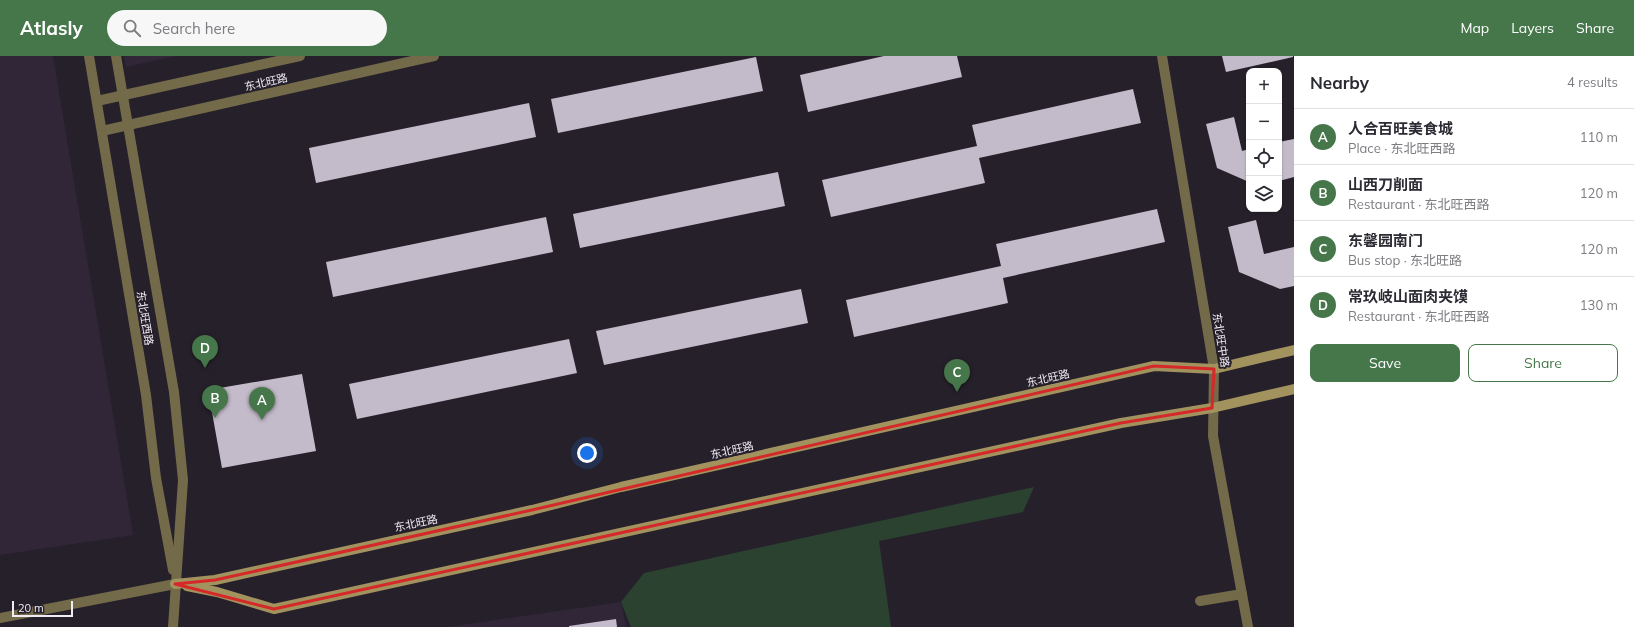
<!DOCTYPE html>
<meta charset="utf-8">
<style>
body{margin:0;font-family:Mulish,"Noto Sans SC",sans-serif;background:#f7f7f7;color:#2b2b33}
.controls{position:absolute;right:12px;top:12px;display:grid;overflow:hidden;border-radius:8px;box-shadow:0 1px 3px #0004}
.controls button{width:36px;height:36px;display:grid;place-items:center;padding:0;border:0;border-bottom:1px solid #e1e1e2;background:#fff;color:#2b2b33;font:20px sans-serif}
.scale{position:absolute;left:12px;bottom:10px;width:61px;box-sizing:border-box;padding-left:4px;border:2px solid #f1ecf4;border-top:0;font-size:11px;line-height:14px;white-space:nowrap;color:#f1ecf4;-webkit-text-stroke:3px #26202b;paint-order:stroke}
.you{position:absolute;left:587px;top:397px;width:14px;height:14px;margin:-10px;border:3px solid #fff;border-radius:50%;background:#1a73e8;box-shadow:0 0 0 6px #1a73e833}
.badge{display:grid;place-items:center;width:26px;height:26px;border-radius:50%;background:#46774a;color:#fff;font-size:13px;font-weight:700}
.pin{position:absolute;translate:-50% -33px;filter:drop-shadow(0 1px 2px #0008)}
.pin::after{content:'';position:absolute;top:21px;width:14px;height:12px;background:inherit;clip-path:polygon(0 0,100% 0,50% 100%)}
.list{margin:0;padding:0;list-style:none}
h2{display:flex;justify-content:space-between;align-items:center;height:52px;margin:0;padding:0 16px;font-size:17px}
h2 small{font-size:13px;font-weight:400;color:#7c7c81}
.list li{display:grid;grid-template-columns:26px 1fr auto;gap:12px;align-items:center;box-sizing:border-box;height:56px;padding:0 16px;border-top:1px solid #e1e1e2}
.list b{display:block;font-size:15px;white-space:nowrap}
.list p{margin:0;font-size:13px;white-space:nowrap;color:#7c7c81}
.list em{font-size:13px;font-style:normal;color:#7c7c81}
.actions{display:flex;gap:8px;padding:12px 16px}
.actions a{flex:1;padding:9px 0;border:1px solid #46774a;border-radius:8px;text-align:center;font-size:14px;color:#46774a}
.actions .main{background:#46774a;color:#fff}
.icon{flex:none;width:22px;height:22px;fill:none;stroke:currentColor;stroke-width:2;stroke-linecap:round;stroke-linejoin:round}
.map{position:relative;flex:none;width:1294px;height:571px;overflow:hidden}
header{display:flex;align-items:center;gap:24px;box-sizing:border-box;height:56px;padding:0 20px;background:#46774a;color:#fff}
header strong{font-size:19px}
nav{display:flex;gap:22px;margin-inline-start:auto;font-size:14px}
.search{width:280px;height:36px;background:#f7f7f7;display:flex;align-items:center;gap:10px;box-sizing:border-box;padding:0 14px;border-radius:22px;color:#7c7c81;font-size:15px}
main{display:flex}
aside{flex:1;background:#fff}
.map>svg:first-child{display:block}
.built{fill:#312638}
.green{fill:#2b4231}
.building{fill:#c4bbca}
.lines{fill:none;stroke-linecap:round;stroke-linejoin:round}
.service{stroke:#736a4a;stroke-width:10}
.tertiary{stroke:#736a4a;stroke-width:10}
.secondary{stroke:#a2925e;stroke-width:10}
.marked{fill:none;stroke:#d62828;stroke-width:3;stroke-linejoin:round}
.labels{text-anchor:middle;stroke-width:4;stroke-linejoin:round;paint-order:stroke}
.street-label{font-size:11px;fill:#f1ecf4;stroke:#26202b}
</style>
<header>
<strong>Atlasly</strong>
<div class="search"><svg class="icon" aria-label="search" viewBox="0 0 24 24"><circle cx="10" cy="10" r="6"/><path d="M15 15l6 6"/></svg>Search here</div>
<nav><a>Map</a><a>Layers</a><a>Share</a></nav>
</header>
<main>
<div class="map">
<svg width="1294" height="571" viewBox="0 0 1294 571">
<rect width="100%" height="100%" fill="#26202b"/>
<g class="built">
<polygon points="0,0 53,0 133,479 0,499"/>
<polygon points="124,0 176,0 126,11"/>
<polygon points="621,546 626,571 447,571"/>
</g>
<polygon class="green" points="1034,431 1023,456 879,485 891,571 631,571 621,546 644,517"/>
<g class="building">
<polygon points="884,0 957,0 962,21 808,56 800,19"/>
<polygon points="1222,0 1293,0 1293,1 1226,16"/>
<polygon points="756,1 763,35 558,77 551,43"/>
<polygon points="1133,33 1141,67 979,102 985,127 831,161 822,124 977,90 972,69"/>
<polygon points="529,47 536,81 316,127 309,92"/>
<polygon points="1234,61 1242,95 1249,93 1249,126 1217,112 1206,68"/>
<polygon points="1294,83 1294,121 1279,125 1279,86"/>
<polygon points="778,116 785,150 580,192 573,158"/>
<polygon points="1157,153 1165,186 1003,222 1008,247 854,281 846,244 1001,210 996,188"/>
<polygon points="546,161 553,196 333,241 326,206"/>
<polygon points="1256,164 1264,198 1294,191 1294,230 1280,233 1239,216 1228,171"/>
<polygon points="801,233 808,267 604,309 596,275"/>
<polygon points="569,283 577,317 357,363 349,328"/>
<polygon points="302,318 316,395 222,412 208,334"/>
<polygon points="616,563 617,571 569,571 569,570"/>
</g>
<g class="lines">
<polyline class="service" points="1200,545 1242,538"/>
<g class="tertiary">
<polyline points="89,0 146,339 156,422 173,514"/>
<polyline points="116,0 174,336 183,424 173,571"/>
<polyline points="1162,0 1214,313 1213,380 1248,571"/>
<polyline points="97,45 300,0"/>
<polyline points="102,75 434,0"/>
<polyline points="0,562 175,528"/>
</g>
<g class="secondary">
<polyline points="175,528 215,524 532,454 621,431 1154,310 1214,313 1294,294"/>
<polyline points="187,530 217,536 274,553 1121,367 1212,352 1294,333"/>
</g>
</g>
<path class="marked" d="M 1154,310 L 1214,313 L 1212,352 L 1121,367 L 274,553 L 175,528 L 215,524 L 532,454 Z"/>
<g class="labels">
<g class="street-label">
<text transform="translate(266 26) rotate(-13)" y="4">东北旺路</text>
<text transform="translate(145 262) rotate(81)" y="4">东北旺西路</text>
<text transform="translate(1221 284) rotate(81)" y="4">东北旺中路</text>
<text transform="translate(1048 322) rotate(-13)" y="4">东北旺路</text>
<text transform="translate(732 394) rotate(-13)" y="4">东北旺路</text>
<text transform="translate(416 467) rotate(-12)" y="4">东北旺路</text>
</g>
</g>
</svg>
<div class="controls">
<button>+</button>
<button>−</button>
<button><svg class="icon" aria-label="locate" viewBox="0 0 24 24"><circle cx="12" cy="12" r="6"/><path d="M12 2v4M12 18v4M2 12h4M18 12h4"/></svg></button>
<button><svg class="icon" aria-label="layers" viewBox="0 0 24 24"><path d="M12 4l9 5-9 5-9-5zM3 14l9 5 9-5"/></svg></button>
</div>
<div class="scale">20 m</div>
<div class="you"></div>
<div class="pin badge" style="left:262px;top:364px">A</div>
<div class="pin badge" style="left:215px;top:362px">B</div>
<div class="pin badge" style="left:957px;top:336px">C</div>
<div class="pin badge" style="left:205px;top:312px">D</div>
</div>
<aside>
<h2>Nearby<small>4 results</small></h2>
<ul class="list">
<li><span class="badge">A</span><div><b>人合百旺美食城</b><p>Place · 东北旺西路</p></div><em>110 m</em></li>
<li><span class="badge">B</span><div><b>山西刀削面</b><p>Restaurant · 东北旺西路</p></div><em>120 m</em></li>
<li><span class="badge">C</span><div><b>东馨园南门</b><p>Bus stop · 东北旺路</p></div><em>120 m</em></li>
<li><span class="badge">D</span><div><b>常玖岐山面肉夹馍</b><p>Restaurant · 东北旺西路</p></div><em>130 m</em></li>
</ul>
<div class="actions"><a class="main">Save</a><a>Share</a></div>
</aside>
</main>
